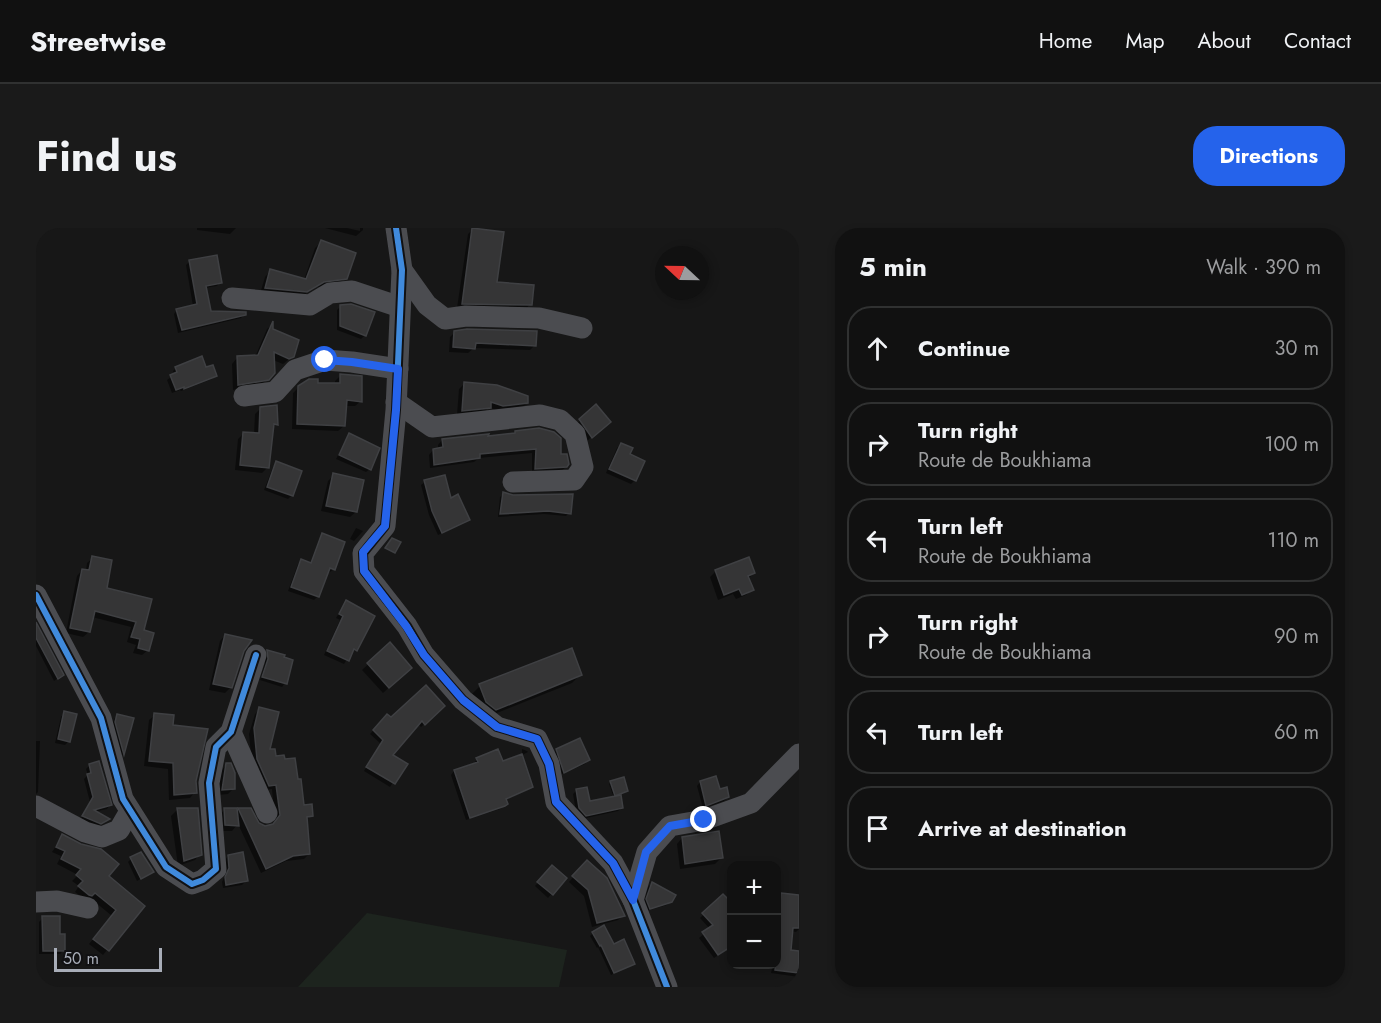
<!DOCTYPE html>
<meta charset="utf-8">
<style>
body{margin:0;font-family:Jost,sans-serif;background:#1a1a1a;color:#f1f3f6}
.controls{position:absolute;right:18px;bottom:18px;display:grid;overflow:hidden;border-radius:12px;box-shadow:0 3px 9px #0003}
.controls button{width:54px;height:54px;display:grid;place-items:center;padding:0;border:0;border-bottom:2px solid #303131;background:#111;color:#f1f3f6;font:30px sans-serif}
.compass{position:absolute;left:619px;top:18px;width:54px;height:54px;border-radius:50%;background:#111;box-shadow:0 3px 9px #0003;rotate:292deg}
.scale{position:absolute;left:18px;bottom:15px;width:108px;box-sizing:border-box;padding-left:6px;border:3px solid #a8adb8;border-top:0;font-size:16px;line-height:21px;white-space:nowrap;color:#a8adb8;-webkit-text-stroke:4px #111113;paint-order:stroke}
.stop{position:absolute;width:18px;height:18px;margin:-14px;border:4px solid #2563eb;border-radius:50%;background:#fff}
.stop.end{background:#2563eb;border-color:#fff;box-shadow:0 2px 6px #0008}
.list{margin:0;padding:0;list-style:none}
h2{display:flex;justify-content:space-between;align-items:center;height:78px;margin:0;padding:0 24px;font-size:26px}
h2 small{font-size:20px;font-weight:400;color:#9c9d9f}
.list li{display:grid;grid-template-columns:39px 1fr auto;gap:18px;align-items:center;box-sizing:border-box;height:84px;margin:0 12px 12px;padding:0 12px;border:2px solid #303131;border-radius:24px}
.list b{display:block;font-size:22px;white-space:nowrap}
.list p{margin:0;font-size:20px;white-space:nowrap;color:#9c9d9f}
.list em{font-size:20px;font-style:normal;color:#9c9d9f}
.icon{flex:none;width:33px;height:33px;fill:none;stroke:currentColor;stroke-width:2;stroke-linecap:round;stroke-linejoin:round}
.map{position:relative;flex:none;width:763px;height:759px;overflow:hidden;border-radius:24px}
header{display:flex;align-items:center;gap:36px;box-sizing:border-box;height:84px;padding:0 30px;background:#111;border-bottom:2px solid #303131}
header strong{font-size:28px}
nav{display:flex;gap:33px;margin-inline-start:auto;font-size:21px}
.intro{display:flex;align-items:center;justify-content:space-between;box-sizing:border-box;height:144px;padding:0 36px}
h1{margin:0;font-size:42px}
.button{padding:15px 27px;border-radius:24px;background:#2563eb;color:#fff;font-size:21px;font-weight:700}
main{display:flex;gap:36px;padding:0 36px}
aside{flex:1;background:#111;border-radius:24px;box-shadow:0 3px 9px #0003}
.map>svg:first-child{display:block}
.green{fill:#1d241e}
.shadow{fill:#0007}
.building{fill:#353536;stroke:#3f4043;stroke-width:1.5}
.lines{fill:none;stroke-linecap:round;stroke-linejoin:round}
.minor{stroke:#4b4c50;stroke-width:21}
.cycleway-casing{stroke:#111113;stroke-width:10}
.cycleway{stroke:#408adc;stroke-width:6}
.route{stroke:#2563eb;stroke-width:8}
</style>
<header>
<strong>Streetwise</strong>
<nav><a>Home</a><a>Map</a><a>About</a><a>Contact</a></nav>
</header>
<div class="intro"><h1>Find us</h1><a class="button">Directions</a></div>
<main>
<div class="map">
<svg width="763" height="759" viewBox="0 0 763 759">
<rect width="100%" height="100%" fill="#171717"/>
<polygon class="green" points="331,685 531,722 523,759 262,759"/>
<g class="shadow">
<polygon points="161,0 200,0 194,6 161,2"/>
<polygon points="289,0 311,0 324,3 324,0 327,0 327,2 320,8"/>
<polygon points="437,1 459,55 494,76 489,82 421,80 432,6"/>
<polygon points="285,14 309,50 303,56 281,59 264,69 224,66 229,49 234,43 268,52 279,20"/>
<polygon points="153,34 184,54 181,58 168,60 174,85 209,86 205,90 142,105 138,86 141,82 157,78 150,37"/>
<polygon points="305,78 329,107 325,111 301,102 301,82"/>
<polygon points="236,97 236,102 257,128 247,136 237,132 238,144 225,157 197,162 196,136 201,130 219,129 231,101"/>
<polygon points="419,104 499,117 494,122 438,120 432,125 413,124 414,109"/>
<polygon points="140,140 169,141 179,147 176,151 145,163 144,162 136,165 131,152 138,147 137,143"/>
<polygon points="305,147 325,173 319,178 309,178 308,198 302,203 256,201 257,165 268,154 281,153 280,157 299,157 299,153"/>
<polygon points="428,156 491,175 486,180 461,183 453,179 448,184 421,187 423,161"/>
<polygon points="225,180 240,196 236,201 232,239 226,245 199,242 202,211 208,205 218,206 219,186"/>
<polygon points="544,192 569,197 551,213 541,196"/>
<polygon points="480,204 523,227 530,239 525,243 496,244 496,225 443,230 438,234 394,240 393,227 397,222 402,221 402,217 406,212 477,207"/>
<polygon points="313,207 334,241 330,244 300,231"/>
<polygon points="585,217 592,227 599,252 595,256 570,245 581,220"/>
<polygon points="240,235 256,267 252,271 228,262 237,239"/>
<polygon points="298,247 320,284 314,289 285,283 292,253"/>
<polygon points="389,254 413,272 432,292 429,295 402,307 393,287 385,257"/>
<polygon points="467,266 533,285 530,288 508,286 462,289 464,269"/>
<polygon points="320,300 327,303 318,313 314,311"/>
<polygon points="286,307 298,341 294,344 291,343 281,369 278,372 252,363 262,336 266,333 274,336 283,311"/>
<polygon points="57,330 69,361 115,372 107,403 112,422 106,427 97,425 100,417 91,414 95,399 56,389 53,404 47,409 30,405 41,348 46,342 50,343 51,335"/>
<polygon points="712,331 718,345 712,351 716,361 710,367 700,371 697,366 682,372 674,349 679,344"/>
<polygon points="310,374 337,388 319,422 315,425 308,436 288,427 304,392 300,390"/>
<polygon points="0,398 26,447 18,453 0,418"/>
<polygon points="189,407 207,422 195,459 189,465 173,462 184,413"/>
<polygon points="354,416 369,445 347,465 326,442"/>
<polygon points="232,424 249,455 246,459 224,452 229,436 228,427"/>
<polygon points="544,447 536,455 451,489 442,482 436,466 444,458"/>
<polygon points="407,478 385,499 382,496 354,527 369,536 354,559 328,543 345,516 334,506 351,488 355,491"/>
<polygon points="224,481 232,523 238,530 248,533 267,579 275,587 270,593 273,626 268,631 250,633 225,645 202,596 196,603 184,603 183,588 188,582 200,584 202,582 214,582 222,596 229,599 236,598 239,593 236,561 228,562 216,536 213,506 219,486"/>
<polygon points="29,485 33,513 29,517 19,515 25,489"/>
<polygon points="119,487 136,498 159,552 159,564 154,570 133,572 132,541 108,538 113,492"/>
<polygon points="82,488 96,491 87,526 85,529 76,498 78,491"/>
<polygon points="0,513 4,513 2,564 0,566"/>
<polygon points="486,521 491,523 492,524 486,527"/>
<polygon points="521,522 552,532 549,536 524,547 517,526"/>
<polygon points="441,531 495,558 491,562 469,572 470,576 464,581 430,592 415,547 418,543 438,537 438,535"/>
<polygon points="54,537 74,577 71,581 58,584 72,592 61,598 44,592 54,574 48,551 52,547 50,541"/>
<polygon points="190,537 198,560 192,566 181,567 185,543"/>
<polygon points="664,554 692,569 688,573 667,580 661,558"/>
<polygon points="575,555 591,563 583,566 586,580 582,583 546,591 540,584 537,566 540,563 553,575 578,570 573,556"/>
<polygon points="141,582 161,582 164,626 159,632 142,638 135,588"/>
<polygon points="27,608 45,618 71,648 107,678 67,727 53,716 76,688 53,669 50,672 39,664 43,658 36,653 42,647 21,636 25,628 16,624"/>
<polygon points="646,610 685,630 679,636 644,641 641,616"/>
<polygon points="192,628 210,653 206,657 187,660 186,654 190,645 189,632"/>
<polygon points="95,631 116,644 101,653 92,634"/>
<polygon points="516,639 529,650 512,670 499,658"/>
<polygon points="546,639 587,687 582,692 556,699 548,668 533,654"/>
<polygon points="616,656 635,673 631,677 610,683 608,676 612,659"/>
<polygon points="740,666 763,668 763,701 760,704 755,703 753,723 763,724 763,749 735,745 737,736 740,736"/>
<polygon points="687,668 696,718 678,730 663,710 674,701 664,690"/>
<polygon points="7,690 23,707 28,722 24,726 3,726 3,694"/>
<polygon points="557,705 578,717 597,735 575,747 562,719 561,720 554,708"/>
</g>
<g class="building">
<polygon points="436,0 468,4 461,54 498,57 496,77 426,76"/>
<polygon points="285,12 320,25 311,51 288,54 271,64 229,60 234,41 270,51"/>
<polygon points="181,27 186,55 170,58 175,83 210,84 210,87 146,102 140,81 161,76 153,32"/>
<polygon points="315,76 339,84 330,108 304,98 304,77"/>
<polygon points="237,93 237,101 263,112 258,129 253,131 238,124 239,145 233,152 202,157 201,128 222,127"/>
<polygon points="431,101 501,103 500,118 440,115 439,121 417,119 418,103"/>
<polygon points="166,128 170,139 177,137 181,148 148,161 148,159 140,162 134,147 141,144 139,139"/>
<polygon points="304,146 326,148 326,174 311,172 309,198 261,196 262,158 273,151 282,151 282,155 304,155"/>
<polygon points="428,154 461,157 492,168 492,175 467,178 455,174 455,180 426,183"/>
<polygon points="560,176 575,194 556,210 543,191"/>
<polygon points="241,177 242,197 238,196 233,240 204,237 207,204 223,205 224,179"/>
<polygon points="503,200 518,204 525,210 525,226 531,226 533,236 531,239 499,241 500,221 444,226 444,230 398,237 397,221 407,219 406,211 453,206 452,208 479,205 479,203"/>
<polygon points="313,205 344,220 335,242 303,227"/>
<polygon points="585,215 597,220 594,226 609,233 600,253 573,241"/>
<polygon points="240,233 266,243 257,268 231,259"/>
<polygon points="297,245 328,252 321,284 290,278"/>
<polygon points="409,247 415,270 422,266 434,292 406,305 396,283 388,252"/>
<polygon points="467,264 477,267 537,266 535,286 512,283 464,286"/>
<polygon points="286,305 309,314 299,342 294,340 283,369 255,359 265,331 275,335"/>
<polygon points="356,310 365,314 359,325 349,320"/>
<polygon points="56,328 76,332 71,360 116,371 108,402 118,405 113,423 102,420 104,411 95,409 100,394 59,383 54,404 34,400 46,341 53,342"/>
<polygon points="713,329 719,345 712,348 718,362 706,367 703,361 688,367 679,342"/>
<polygon points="310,372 339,388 321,423 318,421 313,433 291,423 307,388 303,386"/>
<polygon points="0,394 28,447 22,451 0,410"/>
<polygon points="189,406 216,412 208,423 196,460 177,456"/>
<polygon points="354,414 376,440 353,460 331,435"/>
<polygon points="536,420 546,447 460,482 450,474 443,456"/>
<polygon points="231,422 249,427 248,429 257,432 251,456 226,449 232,431"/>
<polygon points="390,457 409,478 389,497 386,493 357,527 372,536 359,556 330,539 347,512 337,502 351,486 355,489"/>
<polygon points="223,479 243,484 234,521 239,521 240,528 248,527 249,531 259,530 262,551 265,551 268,577 276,576 277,588 271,589 274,626 257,628 230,641 202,580 215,580 223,595 229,598 237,596 244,587 240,557 233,558 221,531 218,500"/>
<polygon points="28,483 41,486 34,514 22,511"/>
<polygon points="118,485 138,487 137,497 172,501 160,553 161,565 138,567 137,535 113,533"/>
<polygon points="81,486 98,490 88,527 79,494"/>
<polygon points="544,510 554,532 528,545 520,521"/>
<polygon points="462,521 467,533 486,526 497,559 470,571 472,576 469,578 434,590 418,542 442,534 440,530"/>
<polygon points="63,533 76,577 58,582 74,591 65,596 46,588 57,569 51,546 55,545 53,536"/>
<polygon points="190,535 195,535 199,545 199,561 186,562"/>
<polygon points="680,548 684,561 691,559 693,569 670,578 664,553"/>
<polygon points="588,549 592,563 579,568 574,553"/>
<polygon points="551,559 554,573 585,567 587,580 550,588 543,580 540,561"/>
<polygon points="141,580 162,580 166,627 148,633"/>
<polygon points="188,580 201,580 203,598 189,597"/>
<polygon points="683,603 687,630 649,636 646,609"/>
<polygon points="26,606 45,616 65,621 83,636 73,648 109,678 73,723 57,711 80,682 59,665 56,668 53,667 42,658 47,653 40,647 45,641 25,631 29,623 20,619"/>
<polygon points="105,624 118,644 105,651 94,629"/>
<polygon points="207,624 212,653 190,657 189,649 193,640 192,627"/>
<polygon points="551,632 571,650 589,688 561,695 552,662 536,648"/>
<polygon points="516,637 531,650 517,667 501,654"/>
<polygon points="616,654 640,667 636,674 614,681 610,671"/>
<polygon points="745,665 763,667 763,700 757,700 755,722 763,723 763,745 739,742 743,709 741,708 741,701"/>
<polygon points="687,666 696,675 696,718 682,727 666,704 677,697 666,685"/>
<polygon points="6,688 24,688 24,706 29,706 29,723 7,723"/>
<polygon points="568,697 578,716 588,711 599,736 578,745 565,717 564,718 556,704"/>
</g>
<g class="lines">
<g class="minor">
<polyline points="360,0 366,42 360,182 349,298 327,325 328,343 371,398 388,427 427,472 461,499 501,511 513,536 520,574 577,635 597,672 631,759"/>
<polyline points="366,42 391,77 409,91 430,88 503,90 546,100"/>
<polyline points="196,70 274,77 294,65 316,63 364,79"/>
<polyline points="208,168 239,164 259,142 289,132 316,134 362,141"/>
<polyline points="360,174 396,199 504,187 524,192 539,206 547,239 538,252 477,254"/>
<polyline points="0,367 65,490 87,571 130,639 156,656 167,652 180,641 173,555 180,519 195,504 220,427"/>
<polyline points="195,504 231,585"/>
<polyline points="0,578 49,604 66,609 83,602 94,583"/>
<polyline points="597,672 611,624 634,598 668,592 715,575 763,526"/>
<polyline points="0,674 21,673 52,680"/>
</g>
<defs>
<g id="cycleway">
<polyline points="360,0 366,42 360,182 349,298 327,325 328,343 371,398 388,427 427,472 461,499 501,511 513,536 520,574 577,635 597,672 631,759"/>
<polyline points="0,367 65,490 87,571 130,639 156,656 167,652 180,641 173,555 180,519 195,504 220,427"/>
</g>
</defs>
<use href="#cycleway" class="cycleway-casing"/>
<use href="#cycleway" class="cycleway"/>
</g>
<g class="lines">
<polyline class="route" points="289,132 316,134 362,141 360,182 349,298 327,324 328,343 370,398 388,427 427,472 461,499 501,511 513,536 520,574 577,635 597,672 610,624 634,598 668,592"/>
</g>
</svg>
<div class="controls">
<button>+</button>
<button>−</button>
</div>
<svg class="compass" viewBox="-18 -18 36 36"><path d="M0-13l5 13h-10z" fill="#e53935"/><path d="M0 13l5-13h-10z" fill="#9c9d9f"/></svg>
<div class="scale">50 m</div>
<div class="stop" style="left:289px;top:132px"></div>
<div class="stop end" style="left:668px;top:592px"></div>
</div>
<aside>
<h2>5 min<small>Walk · 390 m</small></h2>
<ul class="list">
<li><svg class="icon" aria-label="ahead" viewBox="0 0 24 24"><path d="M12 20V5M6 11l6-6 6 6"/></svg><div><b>Continue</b></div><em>30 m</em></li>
<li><svg class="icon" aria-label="right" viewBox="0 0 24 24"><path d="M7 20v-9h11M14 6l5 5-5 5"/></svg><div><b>Turn right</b><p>Route de Boukhiama</p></div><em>100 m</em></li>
<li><svg class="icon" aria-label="left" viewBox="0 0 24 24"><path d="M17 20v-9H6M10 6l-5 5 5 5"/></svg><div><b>Turn left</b><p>Route de Boukhiama</p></div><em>110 m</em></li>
<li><svg class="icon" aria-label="right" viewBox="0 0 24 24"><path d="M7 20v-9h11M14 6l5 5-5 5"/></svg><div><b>Turn right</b><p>Route de Boukhiama</p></div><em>90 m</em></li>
<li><svg class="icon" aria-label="left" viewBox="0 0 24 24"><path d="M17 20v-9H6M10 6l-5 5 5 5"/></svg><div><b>Turn left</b></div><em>60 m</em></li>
<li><svg class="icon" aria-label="arrive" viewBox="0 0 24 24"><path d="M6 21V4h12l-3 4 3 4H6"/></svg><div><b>Arrive at destination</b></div></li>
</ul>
</aside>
</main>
